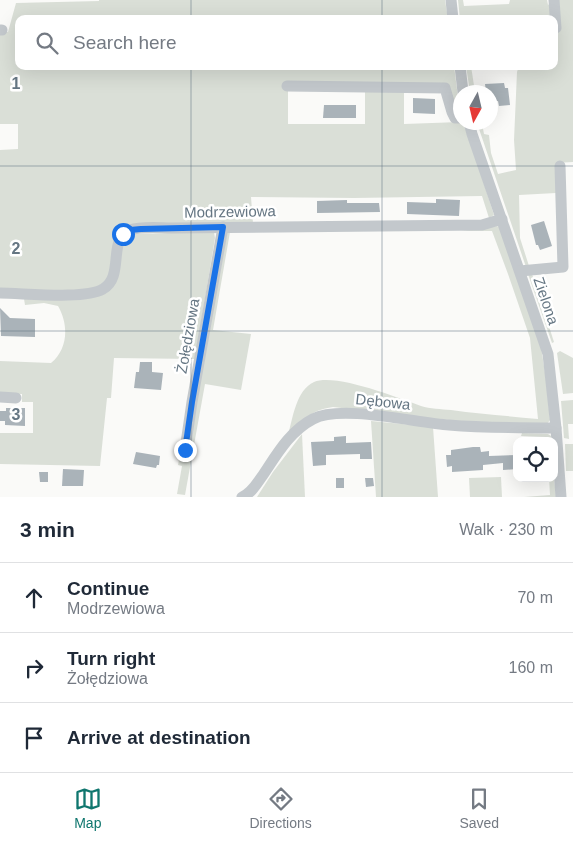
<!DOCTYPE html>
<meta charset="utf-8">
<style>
body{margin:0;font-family:Helvetica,sans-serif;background:#f6f6f7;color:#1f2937}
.controls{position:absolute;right:15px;bottom:15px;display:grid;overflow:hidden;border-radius:10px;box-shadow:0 5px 20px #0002}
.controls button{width:45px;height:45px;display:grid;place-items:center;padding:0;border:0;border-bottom:1px solid #e0e1e3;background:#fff;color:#1f2937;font:25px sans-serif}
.compass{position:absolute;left:453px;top:85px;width:45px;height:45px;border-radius:50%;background:#fff;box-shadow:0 5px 20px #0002;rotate:188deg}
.stop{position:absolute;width:15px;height:15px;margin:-11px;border:4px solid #1a73e8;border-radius:50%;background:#fff}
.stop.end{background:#1a73e8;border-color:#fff;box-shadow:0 1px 5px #0008}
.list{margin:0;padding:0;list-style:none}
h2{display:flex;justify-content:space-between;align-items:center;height:65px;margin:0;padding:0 20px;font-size:21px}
h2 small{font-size:16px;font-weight:400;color:#747a83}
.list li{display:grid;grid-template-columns:32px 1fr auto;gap:15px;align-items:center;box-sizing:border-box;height:70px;padding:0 20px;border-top:1px solid #e0e1e3}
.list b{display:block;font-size:19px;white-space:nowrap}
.list p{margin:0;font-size:16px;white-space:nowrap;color:#747a83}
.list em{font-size:16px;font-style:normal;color:#747a83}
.icon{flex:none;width:28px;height:28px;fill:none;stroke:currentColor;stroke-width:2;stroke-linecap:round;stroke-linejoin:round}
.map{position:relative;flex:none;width:573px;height:497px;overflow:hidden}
.search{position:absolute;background:#fff;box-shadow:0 5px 20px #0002;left:15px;right:15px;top:15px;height:55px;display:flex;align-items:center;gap:12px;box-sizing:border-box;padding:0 18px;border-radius:10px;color:#747a83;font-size:19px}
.sheet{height:275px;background:#fff}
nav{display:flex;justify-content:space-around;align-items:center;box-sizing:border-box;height:70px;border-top:1px solid #e0e1e3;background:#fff;font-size:14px;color:#747a83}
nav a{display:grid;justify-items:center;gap:2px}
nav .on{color:#0f766e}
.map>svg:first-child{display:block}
.green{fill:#dadfd7}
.building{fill:#aab3b9}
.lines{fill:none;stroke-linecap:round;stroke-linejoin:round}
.minor{stroke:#c3c8cc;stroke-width:11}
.route{stroke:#1a73e8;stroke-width:6}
.grid{fill:none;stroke:#657683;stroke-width:1;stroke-opacity:0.55}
.labels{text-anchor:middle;stroke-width:5;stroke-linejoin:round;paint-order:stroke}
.street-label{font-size:15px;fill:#657683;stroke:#fff}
.grid-label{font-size:16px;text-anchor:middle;font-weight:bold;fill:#657683;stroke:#fff;stroke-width:5;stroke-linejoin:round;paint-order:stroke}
</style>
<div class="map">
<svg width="573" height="497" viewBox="0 0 573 497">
<rect width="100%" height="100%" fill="#fafaf8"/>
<g class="green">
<path d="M 99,0 L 445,0 L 448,19 L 19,19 L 19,66 L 454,66 L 460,113 L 459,115 L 446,84 L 288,90 L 288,124 L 365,124 L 365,90 L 404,90 L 404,124 L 460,122 L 465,125 L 494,215 L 489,218 L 482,196 L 354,198 L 251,197 L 253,223 L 119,230 L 130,234 L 214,232 L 215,238 L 195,359 L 114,358 L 111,398 L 107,398 L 100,466 L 0,464 L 0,433 L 33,433 L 33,402 L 22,402 L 22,394 L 0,394 L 0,361 L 51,363 C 68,349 69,325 58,306 L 44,303 L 25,305 L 24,299 L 0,289 L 0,150 L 18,149 L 18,124 L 0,124 L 0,32 L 8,32 L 16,3 L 99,1 Z"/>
<polygon points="458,0 463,0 464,6 509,4 510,0 547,0 548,5 554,0 573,0 573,162 556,163 556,193 519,195 520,238 529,266 526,267 477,123 482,123 484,134 489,135 491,153 498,174 516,170 514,140 517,72 519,66 554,66 554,19 460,19"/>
<polygon points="466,66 471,66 475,92 470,92"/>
<path d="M 497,226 L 501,228 L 541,347 L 546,379 L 550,420 L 547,424 L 451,421 L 333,407 C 310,410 304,420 288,435 C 293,418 296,390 314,382 C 336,373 398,398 421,406 C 430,409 441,409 451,410 C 480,414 509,416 538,419 L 530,338 L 508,274 L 492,231 L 461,231 Z"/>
<polygon points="230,232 213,330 251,334 241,390 205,384 185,495 177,494 182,466 178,465 180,454 189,455 191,421 227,233"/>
<polygon points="528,274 532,274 554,342 552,343"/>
<polygon points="560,351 573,358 573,393 563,394 557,353"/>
<polygon points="573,400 573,424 568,424 569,439 564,438 561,401"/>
<polygon points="371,421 433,427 438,497 376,497"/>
<polygon points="522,433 548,434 551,436 552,441 547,441 546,437 521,436"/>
<polygon points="302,434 305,497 257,497 273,472"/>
<polygon points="565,444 573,444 573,471 566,471"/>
<polygon points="501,477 502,497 470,497 469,478"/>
<polygon points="549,478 554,478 556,497 524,497 550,495"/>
</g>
<g class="building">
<polygon points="504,83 505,88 508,88 510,105 499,106 498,101 490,102 490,92 486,92 485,84"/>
<polygon points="413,98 435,99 435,114 413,113"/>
<polygon points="324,105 356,105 356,118 323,118"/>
<polygon points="436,199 460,200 459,216 407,214 407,202 436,203"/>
<polygon points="347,200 347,203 379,203 380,212 317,213 317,201"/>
<polygon points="544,221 552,246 540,250 538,245 536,245 531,225"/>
<polygon points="0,308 10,318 35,319 35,337 1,336"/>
<polygon points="140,362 152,362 152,372 163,373 161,390 134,388 136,372 139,372"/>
<polygon points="6,408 25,408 25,426 5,425 5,421 0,421 0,411 6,411"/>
<polygon points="346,436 346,443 371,442 372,459 360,459 360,454 326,455 326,465 313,466 311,442 334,441 334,437"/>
<polygon points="473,447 480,447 481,452 489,451 489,456 517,455 517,469 503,470 503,463 483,465 483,470 452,472 452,466 447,467 446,455 451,455 451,450"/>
<polygon points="136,452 160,456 159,465 157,465 156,468 133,464"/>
<polygon points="63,469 84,470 83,486 62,486"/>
<polygon points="39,472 48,472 48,482 40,482"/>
<rect x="336" y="478" width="8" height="10"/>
<polygon points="365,478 373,478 374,486 366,487"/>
</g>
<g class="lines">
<g class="minor">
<polyline points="451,0 453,19"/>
<polyline points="554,0 556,28"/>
<polyline points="0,30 2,30"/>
<polyline points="460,66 463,92"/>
<polyline points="287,86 445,88 452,112 455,118 460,118"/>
<polyline points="469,122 472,134 548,354 556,428 561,497"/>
<polyline points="520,271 563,267 560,166"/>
<path d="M 0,293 C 24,293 84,300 103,289 C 125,277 107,238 130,230 C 142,226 159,228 172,228 L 482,225 L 502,219"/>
<polyline points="0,397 16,398"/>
<polyline points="185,450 192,402 223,227"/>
<path d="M 242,497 C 252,493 257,483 263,475 C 277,454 290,431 313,419 C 342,404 416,423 449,425 C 485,428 521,428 556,428"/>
</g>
</g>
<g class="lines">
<polyline class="route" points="123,234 130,230 141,229 223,227 192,402 185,450"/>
</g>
<path class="grid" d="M 191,0 L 191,19M 382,0 L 382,19M 191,66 L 191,497M 382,66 L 382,497M 0,166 L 573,166M 0,331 L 573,331"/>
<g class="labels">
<g class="street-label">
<text transform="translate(230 212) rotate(-1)" y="5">Modrzewiowa</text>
<text transform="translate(546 301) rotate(71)" y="5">Zielona</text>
<text transform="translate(188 336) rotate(-80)" y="5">Żołędziowa</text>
<text transform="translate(383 402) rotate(6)" y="5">Dębowa</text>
</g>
</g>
<g class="grid-label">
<text x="16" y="89">1</text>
<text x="16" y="254">2</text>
<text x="16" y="420">3</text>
</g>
</svg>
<div class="controls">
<button><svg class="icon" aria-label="locate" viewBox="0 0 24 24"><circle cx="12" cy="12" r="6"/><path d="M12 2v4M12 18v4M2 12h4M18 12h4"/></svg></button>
</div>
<svg class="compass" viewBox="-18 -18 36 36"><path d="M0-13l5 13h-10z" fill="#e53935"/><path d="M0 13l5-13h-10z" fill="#747a83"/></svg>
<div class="stop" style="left:123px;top:234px"></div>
<div class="stop end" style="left:185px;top:450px"></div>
<div class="search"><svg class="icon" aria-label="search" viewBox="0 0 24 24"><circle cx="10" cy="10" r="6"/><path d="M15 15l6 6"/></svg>Search here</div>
</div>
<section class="sheet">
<h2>3 min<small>Walk · 230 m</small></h2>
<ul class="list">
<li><svg class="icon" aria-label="ahead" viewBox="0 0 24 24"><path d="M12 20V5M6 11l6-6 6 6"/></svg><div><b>Continue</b><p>Modrzewiowa</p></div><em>70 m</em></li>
<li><svg class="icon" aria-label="right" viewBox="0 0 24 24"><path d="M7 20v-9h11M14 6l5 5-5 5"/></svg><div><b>Turn right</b><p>Żołędziowa</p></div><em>160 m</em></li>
<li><svg class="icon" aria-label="arrive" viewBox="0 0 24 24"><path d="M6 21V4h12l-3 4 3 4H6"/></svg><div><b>Arrive at destination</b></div></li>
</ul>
</section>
<nav>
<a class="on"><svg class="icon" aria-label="map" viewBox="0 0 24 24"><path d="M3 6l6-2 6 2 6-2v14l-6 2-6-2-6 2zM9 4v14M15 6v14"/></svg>Map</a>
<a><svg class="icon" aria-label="directions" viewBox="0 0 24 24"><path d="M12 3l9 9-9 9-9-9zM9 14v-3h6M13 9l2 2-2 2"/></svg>Directions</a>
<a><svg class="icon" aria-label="saved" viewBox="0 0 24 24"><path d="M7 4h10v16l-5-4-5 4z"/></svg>Saved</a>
</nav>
